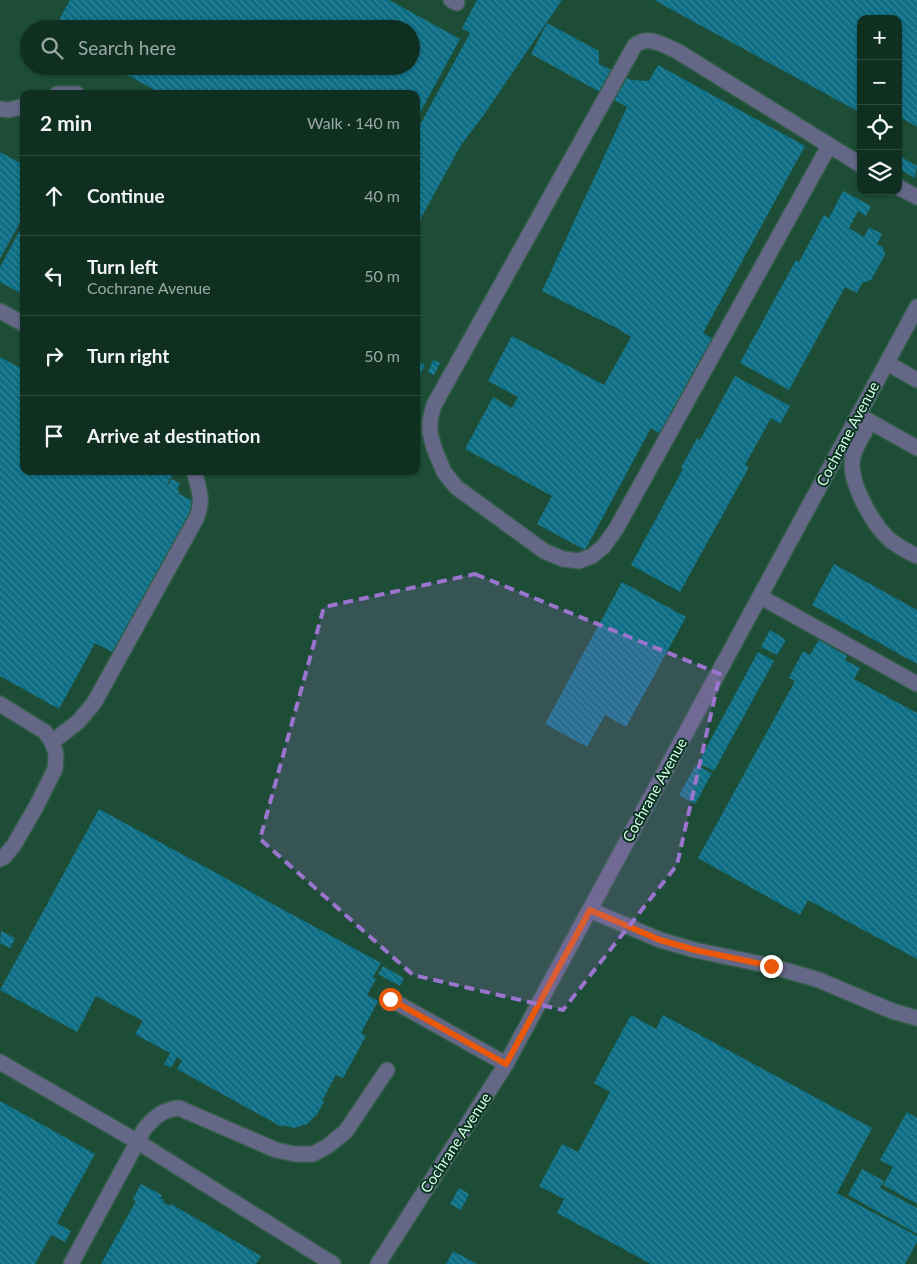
<!DOCTYPE html>
<meta charset="utf-8">
<style>
body{margin:0;font-family:Lato,sans-serif;background:#183729;color:#f1f3f6}
.controls{position:absolute;right:15px;top:15px;display:grid;overflow:hidden;border-radius:10px;box-shadow:0 1px 4px #0004}
.controls button{width:45px;height:45px;display:grid;place-items:center;padding:0;border:0;border-bottom:1px solid #2f4a3e;background:#0f2f20;color:#f1f3f6;font:25px sans-serif}
.stop{position:absolute;width:15px;height:15px;margin:-11px;border:4px solid #ea580c;border-radius:50%;background:#fff}
.stop.end{background:#ea580c;border-color:#fff;box-shadow:0 1px 5px #0008}
.list{margin:0;padding:0;list-style:none}
h2{display:flex;justify-content:space-between;align-items:center;height:65px;margin:0;padding:0 20px;font-size:21px}
h2 small{font-size:16px;font-weight:400;color:#9ba9a5}
.list li{display:grid;grid-template-columns:32px 1fr auto;gap:15px;align-items:center;box-sizing:border-box;height:80px;padding:0 20px;border-top:1px solid #2f4a3e}
.list b{display:block;font-size:19px;white-space:nowrap}
.list p{margin:0;font-size:16px;white-space:nowrap;color:#9ba9a5}
.list em{font-size:16px;font-style:normal;color:#9ba9a5}
.icon{flex:none;width:28px;height:28px;fill:none;stroke:currentColor;stroke-width:2;stroke-linecap:round;stroke-linejoin:round}
.map{position:relative;flex:none;width:917px;height:1264px;overflow:hidden}
.search{position:absolute;background:#0f2f20;box-shadow:0 1px 4px #0004;left:20px;top:20px;width:400px;height:55px;display:flex;align-items:center;gap:12px;box-sizing:border-box;padding:0 18px;border-radius:28px;color:#9ba9a5;font-size:19px}
.panel{position:absolute;background:#0f2f20;box-shadow:0 1px 4px #0004;left:20px;top:90px;width:400px;height:385px;border-radius:10px}
.map>svg:first-child{display:block}
.built{fill:#1d4d36;fill-rule:evenodd}
.building{fill:url(#building-back-hatch)}
.lines{fill:none;stroke-linecap:round;stroke-linejoin:round}
.minor-casing{stroke:#335d49;stroke-width:18}
.minor{stroke:#646786;stroke-width:15}
.route{stroke:#ea580c;stroke-width:6}
.marked{fill:#9b75cd;fill-opacity:0.2;stroke:#9b75cd;stroke-width:4;stroke-dasharray:10 6;stroke-linejoin:round}
.labels{text-anchor:middle;stroke-width:4;stroke-linejoin:round;paint-order:stroke}
.street-label{font-size:15px;fill:#d7fde7;stroke:#083421}
</style>
<div class="map">
<svg width="917" height="1264" viewBox="0 0 917 1264">
<defs>
<pattern id="building-back-hatch" width="6" height="6" patternUnits="userSpaceOnUse" patternTransform="scale(1.25)"><rect width="6" height="6" fill="#0e6e85"/><path d="M-1 5l2 2M0 0l6 6M5-1l2 2" fill="none" stroke="#308496"/></pattern>
</defs>
<rect width="100%" height="100%" fill="#143f2b"/>
<path class="built" d="M 0,0 L 917,0 L 917,1264 L 0,1264 ZM 861,19 L 898,19 L 898,191 L 861,191 ZM 29,29 L 411,29 L 411,66 L 29,66 ZM 24,94 L 416,94 L 416,471 L 24,471 Z"/>
<g class="building">
<polygon points="70,0 389,0 460,39 416,120 416,94 162,94 111,66 411,66 411,29 54,29"/>
<polygon points="477,0 562,0 483,116 461,145 416,227 416,132 470,33 462,28"/>
<polygon points="654,0 917,0 917,127 900,117 902,113 898,111 898,53 902,47 898,45 898,19 861,19 861,113"/>
<polygon points="547,23 599,51 599,64 631,80 649,81 658,65 805,146 703,333 712,338 660,434 651,428 585,550 537,524 552,496 465,449 493,397 512,408 518,397 488,381 512,336 604,385 631,337 617,328 542,291 627,107 531,54"/>
<polygon points="0,152 24,165 24,215 0,259"/>
<polygon points="898,155 917,166 915,178 898,168"/>
<polygon points="843,191 871,206 866,216 858,211 849,228 864,237 869,227 882,234 877,244 883,247 885,255 871,280 862,283 857,293 845,287 789,390 740,363 796,260 799,262 824,215 829,218"/>
<polygon points="24,223 24,295 0,282 0,267"/>
<polygon points="0,357 24,370 24,471 143,471 151,476 154,471 168,471 173,474 167,484 168,485 171,479 180,483 177,490 180,491 178,493 198,504 116,654 95,643 59,709 0,676"/>
<polygon points="416,360 425,365 416,381"/>
<polygon points="433,360 440,363 434,375 428,372"/>
<polygon points="735,376 790,406 780,424 771,418 745,465 749,467 680,592 631,565 683,469 681,468 697,438 700,440"/>
<polygon points="834,564 917,610 917,664 812,605"/>
<polygon points="622,582 686,617 626,727 605,715 587,747 545,724"/>
<polygon points="770,630 786,640 777,655 761,647"/>
<polygon points="819,640 847,656 845,660 860,668 854,679 917,713 917,959 808,900 800,915 698,858 795,681 789,678 803,651 810,655"/>
<polygon points="758,652 774,661 714,771 698,763"/>
<polygon points="696,765 712,773 695,804 679,795"/>
<polygon points="99,809 381,963 373,977 376,979 367,995 378,1001 361,1033 366,1036 343,1078 336,1075 322,1101 324,1102 316,1116 315,1116 307,1124 294,1128 283,1125 282,1127 177,1069 182,1060 177,1057 171,1068 164,1064 170,1053 135,1034 143,1021 96,996 77,1032 0,990"/>
<polygon points="1,931 15,938 10,948 0,943"/>
<polygon points="383,966 404,978 400,986 378,974"/>
<polygon points="631,1015 656,1029 663,1015 872,1128 837,1193 917,1236 917,1242 905,1264 651,1264 557,1213 564,1199 539,1186 562,1144 578,1152 610,1092 594,1083"/>
<polygon points="0,1101 95,1154 57,1223 71,1231 65,1242 51,1235 35,1264 0,1264"/>
<polygon points="907,1112 917,1118 917,1204 883,1185 893,1167 880,1160"/>
<polygon points="862,1169 884,1181 880,1188 917,1208 917,1234 848,1195"/>
<polygon points="141,1184 162,1195 160,1198 164,1200 163,1202 170,1206 171,1204 261,1256 256,1264 101,1264 136,1201 133,1199"/>
<polygon points="459,1188 469,1194 461,1210 450,1204"/>
<polygon points="453,1251 477,1264 446,1264"/>
</g>
<g class="lines">
<defs>
<g id="minor">
<polyline points="451,0 457,3"/>
<polyline points="57,94 77,94"/>
<polyline points="0,109 9,110 24,106"/>
<path d="M 829,146 L 616,529 L 603,547 L 592,556 L 579,561 L 563,559 L 544,551 L 456,487 L 444,472 L 434,448 L 430,433 L 430,420 L 434,405 L 635,45 C 649,35 663,45 677,51 L 861,165"/>
<polyline points="898,187 917,197"/>
<polyline points="0,311 24,324"/>
<polyline points="887,363 917,380"/>
<polyline points="862,417 917,448"/>
<path d="M 870,422 C 865,433 856,445 853,457 C 847,480 873,525 890,540 C 898,546 908,552 917,556"/>
<polyline points="761,597 917,684"/>
<polyline points="0,704 45,732 52,742 56,754 55,769 37,805 14,845 4,857 0,859"/>
<path d="M 52,742 L 78,722 L 94,703 L 196,519 C 204,502 199,489 194,471"/>
<polyline points="590,910 660,940 695,950 771,966 819,980 892,1011 917,1018"/>
<polyline points="390,999 506,1064"/>
<polyline points="0,1062 138,1142 333,1264"/>
<path d="M 71,1264 L 145,1128 C 156,1116 162,1110 179,1108 L 276,1150 L 295,1154 L 313,1154 L 328,1146 L 346,1131 L 387,1070"/>
<polyline points="378,1264 506,1064 917,307"/>
</g>
</defs>
<use href="#minor" class="minor-casing"/>
<use href="#minor" class="minor"/>
</g>
<g class="lines">
<polyline class="route" points="390,999 506,1064 590,910 660,940 695,950 771,966"/>
</g>
<path class="marked" d="M 475,574 L 720,674 L 677,865 L 563,1010 L 413,975 L 260,839 L 324,607 Z"/>
<g class="labels">
<g class="street-label">
<text transform="translate(848 434) rotate(-62)" y="5">Cochrane Avenue</text>
<text transform="translate(655 790) rotate(-61)" y="5">Cochrane Avenue</text>
<text transform="translate(456 1143) rotate(-57)" y="5">Cochrane Avenue</text>
</g>
</g>
</svg>
<div class="controls">
<button>+</button>
<button>−</button>
<button><svg class="icon" aria-label="locate" viewBox="0 0 24 24"><circle cx="12" cy="12" r="6"/><path d="M12 2v4M12 18v4M2 12h4M18 12h4"/></svg></button>
<button><svg class="icon" aria-label="layers" viewBox="0 0 24 24"><path d="M12 4l9 5-9 5-9-5zM3 14l9 5 9-5"/></svg></button>
</div>
<div class="stop" style="left:390px;top:999px"></div>
<div class="stop end" style="left:771px;top:966px"></div>
<div class="search"><svg class="icon" aria-label="search" viewBox="0 0 24 24"><circle cx="10" cy="10" r="6"/><path d="M15 15l6 6"/></svg>Search here</div>
<section class="panel">
<h2>2 min<small>Walk · 140 m</small></h2>
<ul class="list">
<li><svg class="icon" aria-label="ahead" viewBox="0 0 24 24"><path d="M12 20V5M6 11l6-6 6 6"/></svg><div><b>Continue</b></div><em>40 m</em></li>
<li><svg class="icon" aria-label="left" viewBox="0 0 24 24"><path d="M17 20v-9H6M10 6l-5 5 5 5"/></svg><div><b>Turn left</b><p>Cochrane Avenue</p></div><em>50 m</em></li>
<li><svg class="icon" aria-label="right" viewBox="0 0 24 24"><path d="M7 20v-9h11M14 6l5 5-5 5"/></svg><div><b>Turn right</b></div><em>50 m</em></li>
<li><svg class="icon" aria-label="arrive" viewBox="0 0 24 24"><path d="M6 21V4h12l-3 4 3 4H6"/></svg><div><b>Arrive at destination</b></div></li>
</ul>
</section>
</div>
